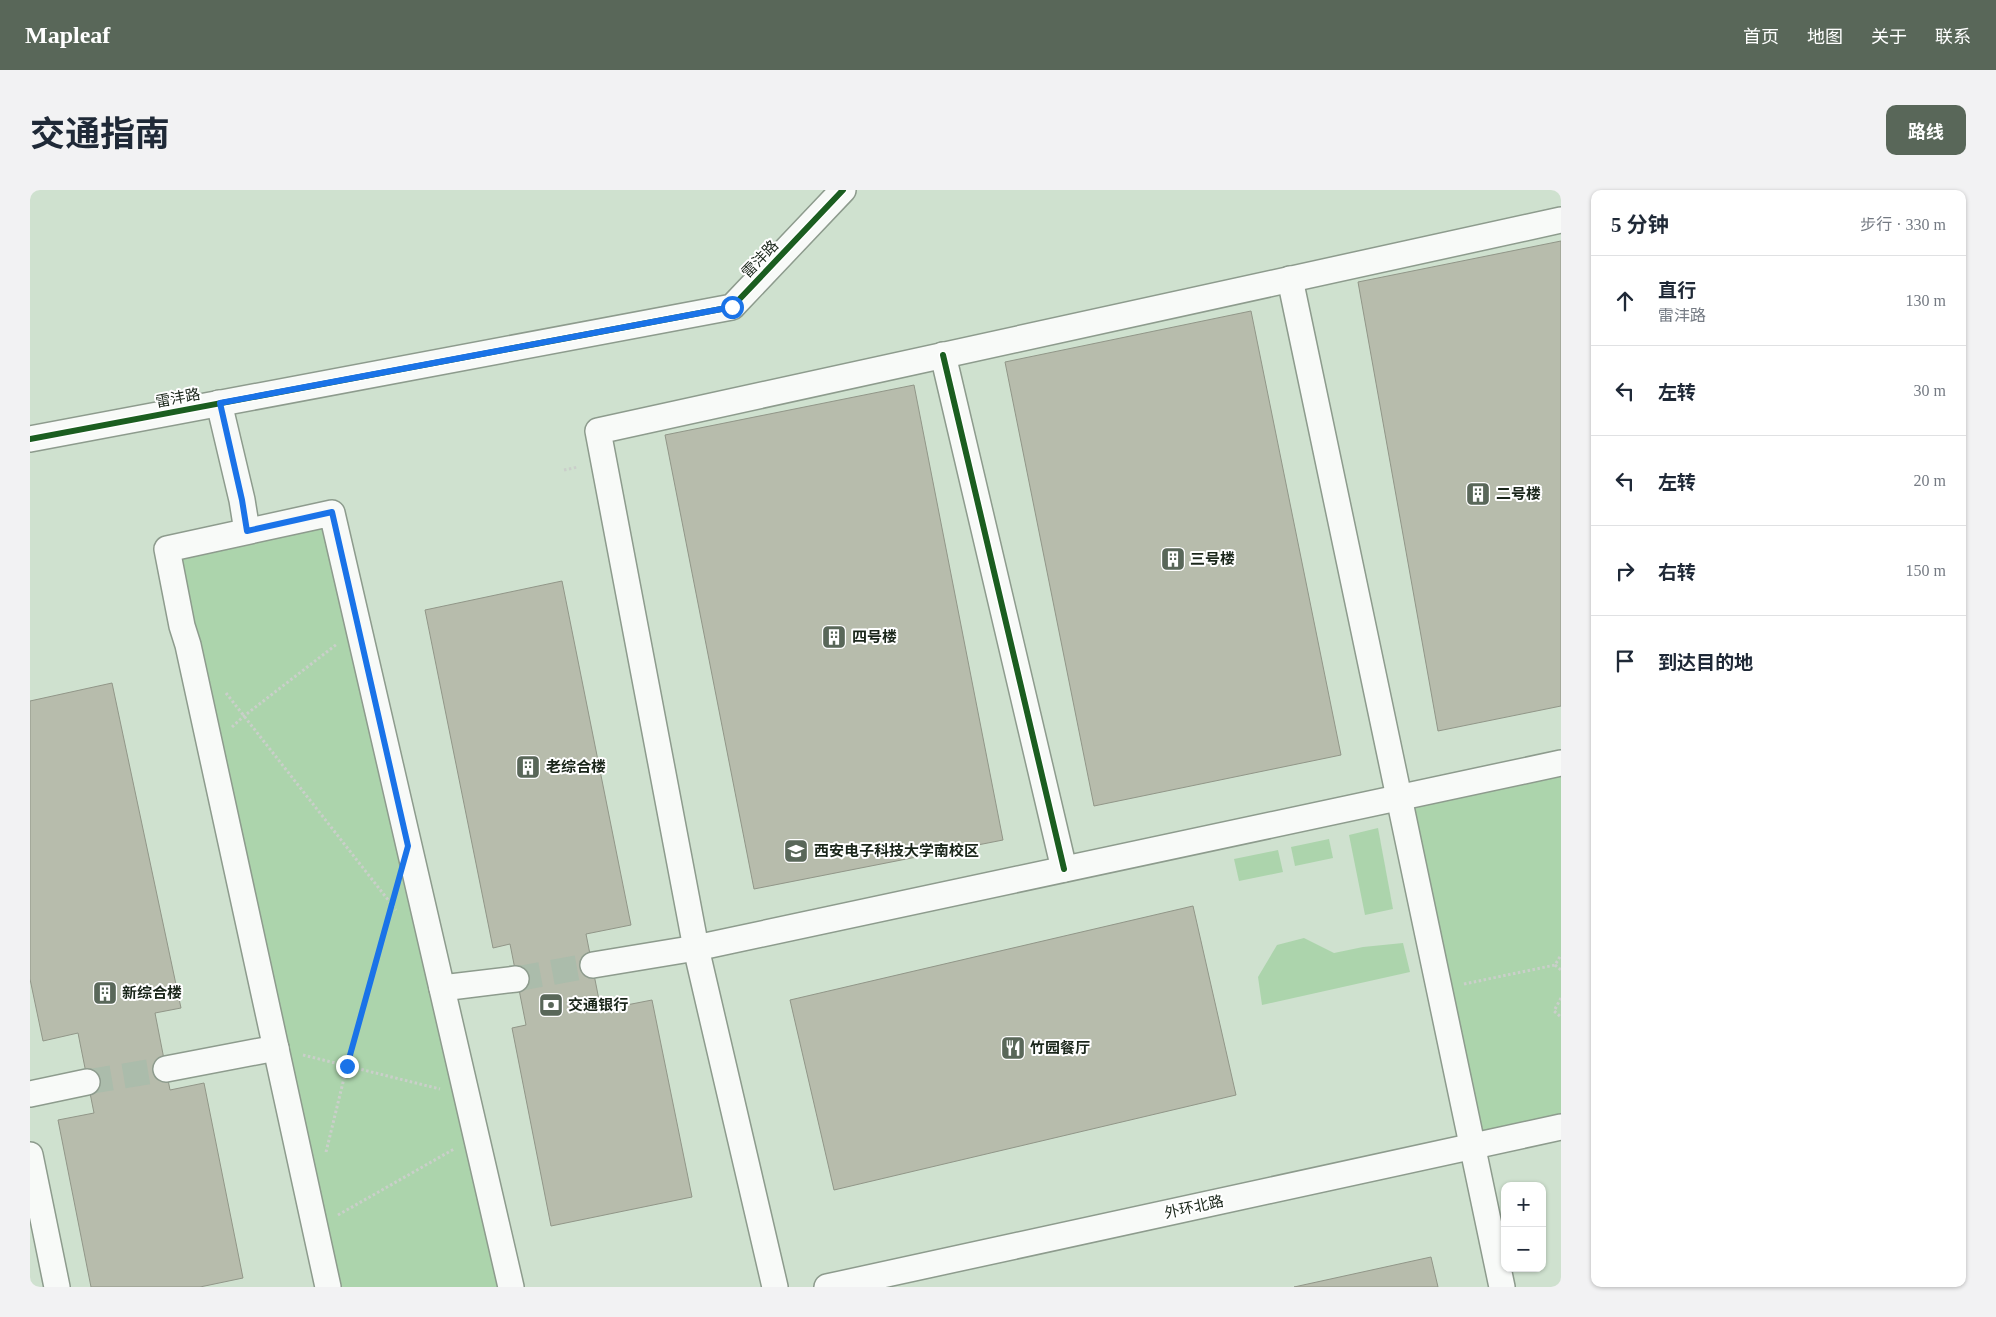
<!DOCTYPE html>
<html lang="zh">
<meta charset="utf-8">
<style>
body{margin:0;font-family:"Times New Roman","Noto Sans SC",serif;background:#f2f2f3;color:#1f2937}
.controls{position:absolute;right:15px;bottom:15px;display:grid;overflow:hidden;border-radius:10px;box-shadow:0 1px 4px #0004}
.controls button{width:45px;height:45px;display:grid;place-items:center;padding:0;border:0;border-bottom:1px solid #e0e1e3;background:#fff;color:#1f2937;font:25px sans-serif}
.stop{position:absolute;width:15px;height:15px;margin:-11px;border:4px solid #1a73e8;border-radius:50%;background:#fff}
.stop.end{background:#1a73e8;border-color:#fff;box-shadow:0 1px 5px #0008}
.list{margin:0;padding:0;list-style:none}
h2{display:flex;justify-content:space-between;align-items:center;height:65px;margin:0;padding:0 20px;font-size:21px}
h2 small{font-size:16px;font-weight:400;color:#747a83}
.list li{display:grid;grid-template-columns:32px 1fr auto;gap:15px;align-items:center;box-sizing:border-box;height:90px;padding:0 20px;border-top:1px solid #e0e1e3}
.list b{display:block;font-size:19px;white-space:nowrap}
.list p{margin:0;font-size:16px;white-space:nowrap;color:#747a83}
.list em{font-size:16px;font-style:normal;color:#747a83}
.icon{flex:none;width:28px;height:28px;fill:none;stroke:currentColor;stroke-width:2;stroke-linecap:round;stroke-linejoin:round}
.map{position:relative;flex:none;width:1531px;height:1097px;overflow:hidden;border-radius:10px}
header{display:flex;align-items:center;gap:30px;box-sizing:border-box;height:70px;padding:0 25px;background:#596759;color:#fff}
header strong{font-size:24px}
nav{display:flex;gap:28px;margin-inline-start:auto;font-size:18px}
.intro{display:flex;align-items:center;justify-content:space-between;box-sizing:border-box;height:120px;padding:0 30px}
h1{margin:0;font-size:35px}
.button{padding:12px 22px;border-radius:10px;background:#596759;color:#fff;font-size:18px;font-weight:700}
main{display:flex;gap:30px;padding:0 30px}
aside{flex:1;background:#fff;border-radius:10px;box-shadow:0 1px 4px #0004}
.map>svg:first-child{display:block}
.green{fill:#acd4ac}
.building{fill:#b7bcac;stroke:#919688}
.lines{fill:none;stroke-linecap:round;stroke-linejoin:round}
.minor-tunnel{stroke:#abbcab;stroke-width:25;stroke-dasharray:25 12;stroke-linecap:butt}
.minor-casing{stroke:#8d9b8d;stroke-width:28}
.path{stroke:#cacfca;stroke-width:3;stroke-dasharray:2.5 2.5;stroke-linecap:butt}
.minor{stroke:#f8faf8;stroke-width:25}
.cycleway-casing{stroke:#fff;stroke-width:9}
.cycleway{stroke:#1b5e20;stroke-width:6}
.route{stroke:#1a73e8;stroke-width:6}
.labels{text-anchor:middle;stroke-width:4;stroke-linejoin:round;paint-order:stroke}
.street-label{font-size:15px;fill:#1a261a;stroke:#fff}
.poi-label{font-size:15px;font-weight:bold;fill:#1a261a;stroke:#fff;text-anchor:start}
</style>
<header>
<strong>Mapleaf</strong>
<nav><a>首页</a><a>地图</a><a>关于</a><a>联系</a></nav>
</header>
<div class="intro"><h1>交通指南</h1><a class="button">路线</a></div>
<main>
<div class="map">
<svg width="1531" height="1097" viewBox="0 0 1531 1097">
<rect width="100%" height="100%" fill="#cfe1cf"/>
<g class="green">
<polygon points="302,323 481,1097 298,1097 137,359"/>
<polygon points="1531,573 1531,937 1441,956 1370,608"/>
<polygon points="1348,638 1363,719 1335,725 1319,645"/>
<polygon points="1299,649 1303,668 1265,676 1261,657"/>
<polygon points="1248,660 1253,682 1209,691 1204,669"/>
<polygon points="1274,748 1304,763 1333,757 1373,753 1380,782 1232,815 1228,787 1247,755"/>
</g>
<g class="building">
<polygon points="1531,51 1531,516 1408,541 1328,92"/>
<polygon points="1221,121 1311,565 1064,616 975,172"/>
<polygon points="884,195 973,650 724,699 635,245"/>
<polygon points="532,391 601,735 556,744 571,820 622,810 662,1007 521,1036 482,838 496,835 480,754 463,758 395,420"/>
<polygon points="82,493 151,818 125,823 140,900 174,893 213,1088 170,1097 61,1097 28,930 64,923 48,843 13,851 0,789 0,511"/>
<polygon points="1163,716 1206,905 804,1000 760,810"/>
<polygon points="1401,1067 1408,1097 1264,1097"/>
</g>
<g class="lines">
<g class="minor-tunnel">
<polyline points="486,789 563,775"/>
<polyline points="57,892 136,879"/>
</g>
<defs>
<g id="minor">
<polyline points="1260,89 1472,1097"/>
<polyline points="913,165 1034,679"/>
<polyline points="189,213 212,310 217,341"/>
<polyline points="0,249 702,117 813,0"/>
<polyline points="563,775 666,758 1531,573"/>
<polyline points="412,798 486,789"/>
<polyline points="136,879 246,858"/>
<polyline points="0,904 57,892"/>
<polyline points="0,965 27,1097"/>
<polyline points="298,1097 158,455 152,436 137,359 302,323 481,1097"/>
<polyline points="745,1097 666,758 568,241 1531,30"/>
<polyline points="797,1097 1531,937"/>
</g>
</defs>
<use href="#minor" class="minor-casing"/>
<g class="path">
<polyline points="534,280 548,277"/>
<polyline points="196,503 366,720"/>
<polyline points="202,537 214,526 307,454"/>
<polyline points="1525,775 1531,780"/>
<polyline points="1434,794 1525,775 1531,765"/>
<polyline points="1531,808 1524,821 1531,827"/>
<polyline points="273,865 410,899"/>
<polyline points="296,962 317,876 362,717"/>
<polyline points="308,1025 424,959"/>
</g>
<use href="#minor" class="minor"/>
<defs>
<g id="cycleway">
<polyline points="913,165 1034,679"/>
<polyline points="0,249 702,117 813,0"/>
</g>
</defs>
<use href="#cycleway" class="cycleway-casing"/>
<use href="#cycleway" class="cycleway"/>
</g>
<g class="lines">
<polyline class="route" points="317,876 378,656 302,322 217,341 212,310 190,213 702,117"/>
</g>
<defs>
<symbol id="building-square" viewBox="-11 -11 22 22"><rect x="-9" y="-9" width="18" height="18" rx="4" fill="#596759" stroke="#fff"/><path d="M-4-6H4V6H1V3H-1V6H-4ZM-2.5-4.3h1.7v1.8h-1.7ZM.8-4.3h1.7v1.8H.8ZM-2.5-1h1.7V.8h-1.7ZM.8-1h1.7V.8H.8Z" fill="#fff"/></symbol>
<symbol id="university-square" viewBox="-11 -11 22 22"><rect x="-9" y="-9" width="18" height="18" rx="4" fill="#596759" stroke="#fff"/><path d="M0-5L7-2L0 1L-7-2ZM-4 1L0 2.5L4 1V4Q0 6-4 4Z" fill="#fff"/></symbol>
<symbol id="bank-square" viewBox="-11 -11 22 22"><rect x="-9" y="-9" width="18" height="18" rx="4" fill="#596759" stroke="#fff"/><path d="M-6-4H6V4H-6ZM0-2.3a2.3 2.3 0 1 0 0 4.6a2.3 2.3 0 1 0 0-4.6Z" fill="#fff"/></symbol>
<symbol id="restaurant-square" viewBox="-11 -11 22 22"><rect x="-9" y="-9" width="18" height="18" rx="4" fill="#596759" stroke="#fff"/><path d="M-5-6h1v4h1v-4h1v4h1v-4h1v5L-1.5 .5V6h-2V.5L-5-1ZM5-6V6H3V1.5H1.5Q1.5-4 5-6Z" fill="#fff"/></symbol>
</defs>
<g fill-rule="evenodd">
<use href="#building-square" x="1434" y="290" width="28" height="28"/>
<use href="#building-square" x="1129" y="355" width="28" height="28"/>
<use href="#building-square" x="790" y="433" width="28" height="28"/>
<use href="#building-square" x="484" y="563" width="28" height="28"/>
<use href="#university-square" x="752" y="647" width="28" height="28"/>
<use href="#building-square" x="61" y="789" width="28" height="28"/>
<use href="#bank-square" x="507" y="801" width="28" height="28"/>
<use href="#restaurant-square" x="969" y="844" width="28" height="28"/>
</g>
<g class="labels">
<g class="street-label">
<text transform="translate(730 69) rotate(-46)" y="5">雷沣路</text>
<text transform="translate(148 208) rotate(-11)" y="5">雷沣路</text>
<text transform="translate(1164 1017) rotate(-12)" y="5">外环北路</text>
</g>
<g class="poi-label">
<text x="1466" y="309">二号楼</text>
<text x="1160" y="374">三号楼</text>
<text x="822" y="452">四号楼</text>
<text x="516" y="582">老综合楼</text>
<text x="784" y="666">西安电子科技大学南校区</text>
<text x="92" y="808">新综合楼</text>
<text x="538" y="820">交通银行</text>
<text x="1000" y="863">竹园餐厅</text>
</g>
</g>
</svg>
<div class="controls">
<button>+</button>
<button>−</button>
</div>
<div class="stop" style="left:702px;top:117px"></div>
<div class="stop end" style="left:317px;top:876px"></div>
</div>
<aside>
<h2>5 分钟<small>步行 · 330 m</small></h2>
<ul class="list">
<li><svg class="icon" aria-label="ahead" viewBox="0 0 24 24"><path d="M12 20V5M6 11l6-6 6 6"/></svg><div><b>直行</b><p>雷沣路</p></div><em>130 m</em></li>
<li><svg class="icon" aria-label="left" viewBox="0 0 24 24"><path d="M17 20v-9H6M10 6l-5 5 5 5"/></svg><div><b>左转</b></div><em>30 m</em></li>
<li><svg class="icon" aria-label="left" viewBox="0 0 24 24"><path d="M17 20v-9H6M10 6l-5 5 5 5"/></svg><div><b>左转</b></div><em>20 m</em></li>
<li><svg class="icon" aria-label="right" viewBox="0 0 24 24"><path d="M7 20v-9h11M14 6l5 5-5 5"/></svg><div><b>右转</b></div><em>150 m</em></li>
<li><svg class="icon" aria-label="arrive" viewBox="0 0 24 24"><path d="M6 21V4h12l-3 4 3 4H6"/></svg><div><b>到达目的地</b></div></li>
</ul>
</aside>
</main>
